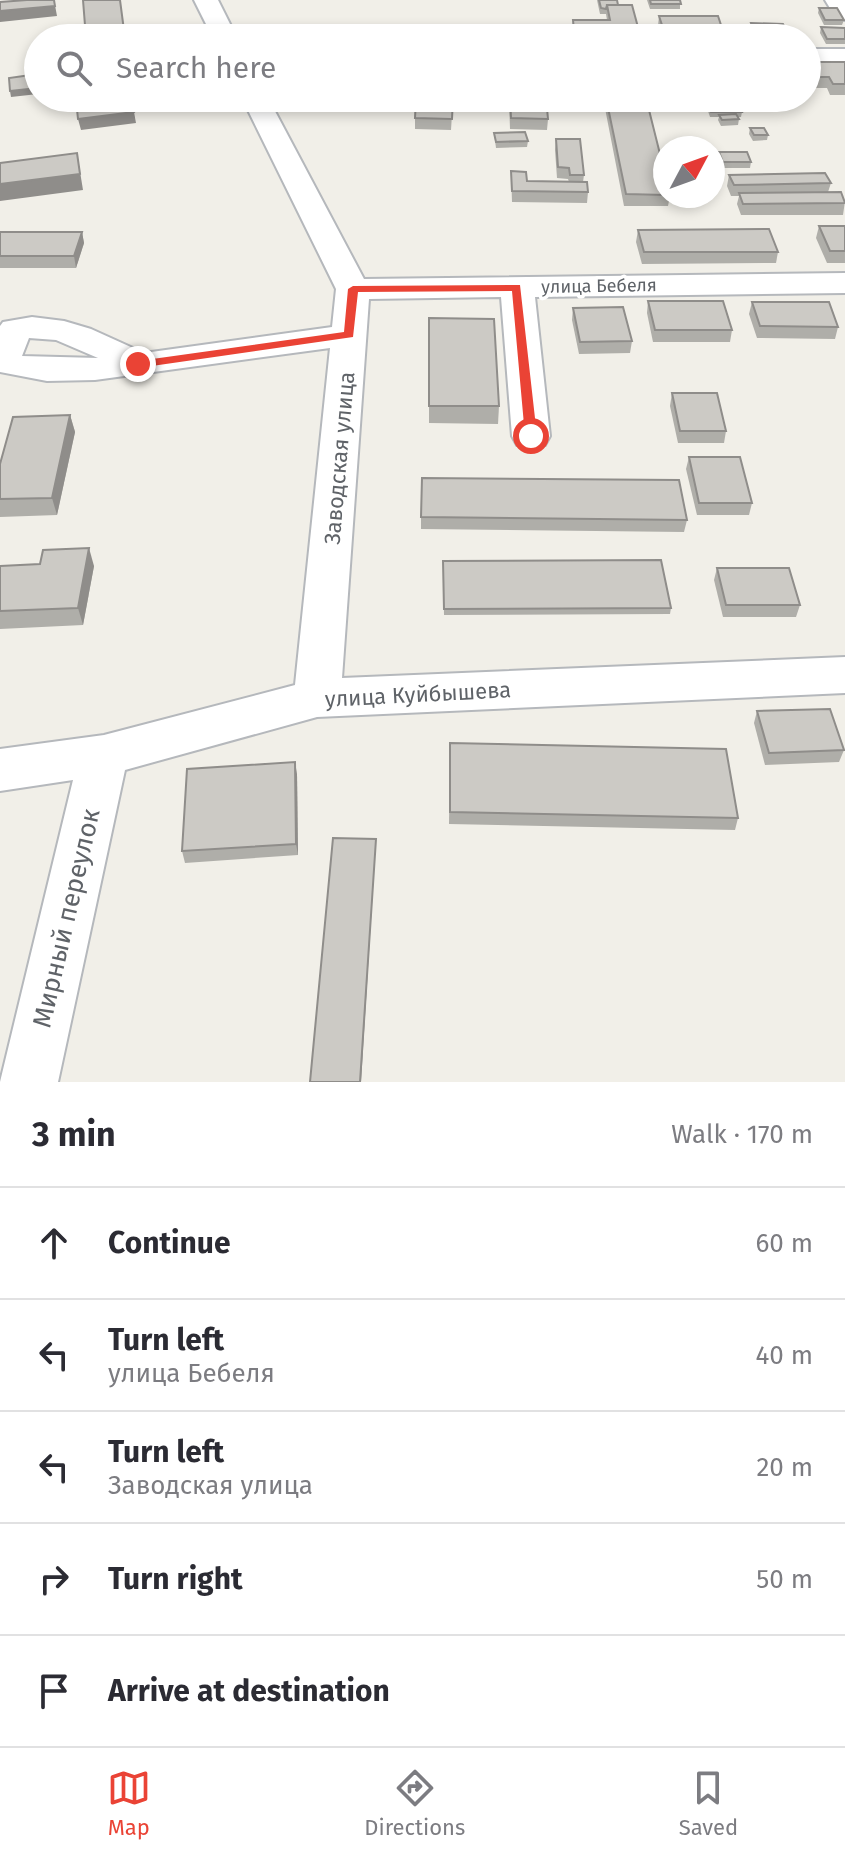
<!DOCTYPE html>
<meta charset="utf-8">
<style>
body{margin:0;font-family:"Fira Sans",sans-serif;background:#f2f2f3;color:#2b2b33}
.compass{position:absolute;left:653px;top:136px;width:72px;height:72px;border-radius:50%;background:#fff;box-shadow:0 4px 12px #0003;rotate:49deg}
.stop{position:absolute;width:24px;height:24px;margin:-18px;border:6px solid #ea4335;border-radius:50%;background:#fff}
.stop.end{background:#ea4335;border-color:#fff;box-shadow:0 2px 8px #0008}
.list{margin:0;padding:0;list-style:none}
h2{display:flex;justify-content:space-between;align-items:center;height:104px;margin:0;padding:0 32px;font-size:34px}
h2 small{font-size:26px;font-weight:400;color:#7c7c81}
.list li{display:grid;grid-template-columns:52px 1fr auto;gap:24px;align-items:center;box-sizing:border-box;height:112px;padding:0 32px;border-top:2px solid #e1e1e2}
.list b{display:block;font-size:30px;white-space:nowrap}
.list p{margin:0;font-size:26px;white-space:nowrap;color:#7c7c81}
.list em{font-size:26px;font-style:normal;color:#7c7c81}
.icon{flex:none;width:44px;height:44px;fill:none;stroke:currentColor;stroke-width:2;stroke-linecap:round;stroke-linejoin:round}
.map{position:relative;flex:none;width:845px;height:1082px;overflow:hidden}
.search{position:absolute;background:#fff;box-shadow:0 4px 12px #0003;left:24px;right:24px;top:24px;height:88px;display:flex;align-items:center;gap:20px;box-sizing:border-box;padding:0 28px;border-radius:44px;color:#7c7c81;font-size:30px}
.sheet{height:664px;background:#fff}
nav{display:flex;justify-content:space-around;align-items:center;box-sizing:border-box;height:112px;border-top:2px solid #e1e1e2;background:#fff;font-size:22px;color:#7c7c81}
nav a{display:grid;justify-items:center;gap:4px}
nav .on{color:#ea4335}
.map>svg:first-child{display:block}
.lines{fill:none;stroke-linecap:round;stroke-linejoin:round}
.minor-casing{stroke:#b5b8bc;stroke-width:4}
.minor{fill:#fff;fill-rule:evenodd}
.wall{fill:#afaea9}
.shaded-wall{fill:#8f8d8a}
.building{fill:#cccac5;stroke:#8f8d8a;stroke-width:2}
.route{fill:#ea4335}
.labels{text-anchor:middle;stroke-width:7;stroke-linejoin:round;paint-order:stroke}
.far-street-label{font-size:18px;fill:#5f6368;stroke:#fff}
.street-label{font-size:22px;fill:#5f6368;stroke:#fff}
.near-street-label{font-size:26px;fill:#5f6368;stroke:#fff}
</style>
<div class="map">
<svg width="845" height="1082" viewBox="0 0 845 1082">
<rect width="100%" height="100%" fill="#f1efe8"/>
<g class="lines">
<defs>
<g id="minor">
<polygon points="194,0 218,0 237,38 213,38"/>
<polygon points="825,0 845,0 845,20 836,18"/>
<rect x="807" y="49" width="38" height="16"/>
<path d="M 242,98 L 268,98 L 364,279 L 845,273 L 845,293 L 535,297 L 550,436 L 545,445 L 531,448 L 517,445 L 512,436 L 501,297 L 369,299 L 342,678 L 845,657 L 845,693 L 317,717 L 125,770 L 58,1082 L 0,1082 L 73,780 L 0,791 L 0,749 L 104,735 L 295,685 L 330,348 L 95,380 L 47,381 L 0,372 L 0,326 L 3,322 L 32,317 L 64,321 L 91,329 L 144,353 L 332,327 L 336,289 ZM 29,338 L 56,340 L 98,358 L 22,356 Z"/>
</g>
</defs>
<use href="#minor" class="minor-casing"/>
<use href="#minor" class="minor"/>
</g>
<g class="wall">
<polygon points="597,0 617,0 618,5 639,31 638,38 573,38 572,30 573,20 607,20 606,14 600,14"/>
<polygon points="647,0 680,0 680,9 650,9"/>
<polygon points="819,8 844,20 842,25 824,25 818,13"/>
<polygon points="659,16 723,31 722,38 661,38 658,26"/>
<polygon points="751,23 787,32 786,37 754,38 750,29"/>
<polygon points="821,27 845,28 845,44 826,44 820,33"/>
<polygon points="807,62 845,62 845,95 830,95 827,88 807,88"/>
<polygon points="453,98 451,130 415,129 415,118"/>
<polygon points="509,98 546,98 548,119 547,130 510,129"/>
<polygon points="603,98 646,98 665,174 665,196 670,196 668,206 624,206"/>
<polygon points="703,98 725,98 724,101 705,101"/>
<polygon points="708,102 742,112 741,117 738,117 739,119 738,125 721,126 718,120 719,117 710,117 707,108"/>
<polygon points="750,128 768,135 767,140 753,141 749,134"/>
<polygon points="494,133 528,141 527,147 496,148"/>
<polygon points="556,139 584,175 583,182 588,192 587,203 512,202 511,171 527,181 569,182 568,179 557,178 555,150"/>
<polygon points="719,152 751,162 750,168 722,168 718,158"/>
<polygon points="729,175 831,183 828,192 845,201 843,215 741,215 737,204 739,196 731,196 727,186"/>
<polygon points="819,226 845,226 845,263 827,263 816,238"/>
<polygon points="638,230 778,252 776,263 642,264 636,242"/>
<polygon points="0,232 82,232 84,243 76,268 0,268"/>
<polygon points="648,301 732,330 730,342 653,342 647,313"/>
<polygon points="752,302 838,327 835,339 757,338 749,314"/>
<polygon points="573,308 632,341 630,353 579,354 572,320"/>
<polygon points="429,318 499,406 498,424 429,423"/>
<polygon points="672,393 726,431 724,443 678,443 670,406"/>
<polygon points="70,415 75,432 57,515 0,517 0,464"/>
<polygon points="689,457 752,503 749,515 697,515 686,469"/>
<polygon points="421,517 687,520 684,532 421,529"/>
<polygon points="443,561 671,608 670,614 444,615"/>
<polygon points="0,566 94,566 83,625 0,629"/>
<polygon points="717,568 800,605 796,617 723,617 714,580"/>
<polygon points="757,711 844,750 839,762 765,765 754,723"/>
<polygon points="450,743 738,818 735,830 449,824"/>
<polygon points="297,774 298,855 185,863 182,851"/>
</g>
<g class="shaded-wall">
<polygon points="54,0 57,16 0,22 0,11"/>
<polygon points="38,88 38,94 11,97 10,91"/>
<polygon points="134,112 136,123 81,130 78,119"/>
<polygon points="77,153 83,190 0,201 0,184"/>
<polygon points="82,232 84,243 76,268 74,256"/>
<polygon points="70,415 75,432 57,515 52,498"/>
<polygon points="89,548 94,566 83,625 78,608"/>
<polygon points="295,762 297,774 298,855 296,844"/>
<polygon points="376,839 361,1082 360,1082"/>
</g>
<g class="building">
<polygon points="27,0 54,0 55,6 0,11 0,2"/>
<polygon points="83,0 120,0 125,38 86,38"/>
<polygon points="599,0 617,0 618,5 607,5 606,9 601,8"/>
<polygon points="650,0 680,0 681,4 651,4"/>
<polygon points="607,5 632,5 639,31 574,30 573,20 610,20"/>
<polygon points="819,8 837,8 844,20 825,20"/>
<polygon points="659,16 718,16 723,31 664,31"/>
<polygon points="751,23 783,24 787,32 774,32 777,38 757,38"/>
<polygon points="821,27 845,28 845,39 827,39"/>
<polygon points="807,62 845,62 845,84 833,84 829,77 807,77"/>
<polygon points="38,74 38,88 10,91 9,78"/>
<polygon points="93,98 131,98 134,112 78,119 76,100"/>
<polygon points="416,98 453,98 452,119 415,118"/>
<polygon points="510,98 546,98 548,119 511,118"/>
<polygon points="606,98 646,98 665,174 665,195 626,194"/>
<polygon points="708,102 738,102 742,112 711,112"/>
<polygon points="736,114 739,119 722,120 719,115"/>
<polygon points="750,128 764,128 768,135 754,135"/>
<polygon points="525,132 528,141 496,142 494,133"/>
<polygon points="556,139 580,139 584,175 570,175 569,168 558,167"/>
<polygon points="719,152 747,152 751,162 723,162"/>
<polygon points="77,153 80,174 0,184 0,163"/>
<polygon points="511,171 526,172 527,181 587,182 588,192 512,191"/>
<polygon points="825,173 831,183 734,185 729,175"/>
<polygon points="841,192 845,203 743,204 739,193"/>
<polygon points="819,226 845,226 845,251 830,251"/>
<polygon points="769,229 778,252 644,252 638,230"/>
<polygon points="0,232 82,232 74,256 0,256"/>
<polygon points="648,301 723,301 732,330 655,330"/>
<polygon points="752,302 829,302 838,327 760,326"/>
<polygon points="623,307 632,341 580,342 573,308"/>
<polygon points="429,318 494,319 499,406 429,406"/>
<polygon points="672,393 717,393 726,431 680,431"/>
<polygon points="70,415 52,498 0,499 0,464 13,417"/>
<polygon points="689,457 740,457 752,503 699,503"/>
<polygon points="422,478 679,480 687,520 421,517"/>
<polygon points="89,548 78,608 0,611 0,566 40,564 43,550"/>
<polygon points="661,560 671,608 444,609 443,561"/>
<polygon points="717,568 789,568 800,605 726,605"/>
<polygon points="830,709 844,750 769,753 757,711"/>
<polygon points="450,743 726,749 738,818 450,812"/>
<polygon points="295,762 296,844 182,851 187,769"/>
<polygon points="333,838 376,839 360,1082 310,1082"/>
</g>
<polygon class="route" points="520,285 537,436 531,440 525,436 512,291 358,292 353,337 138,368 132,364 138,361 344,332 348,289 353,286"/>
<g class="labels">
<g class="far-street-label">
<text transform="translate(599 286) rotate(-1)" y="6">улица Бебеля</text>
</g>
<g class="street-label">
<text transform="translate(339 458) rotate(-85)" y="8">Заводская улица</text>
<text transform="translate(418 694) rotate(-3)" y="8">улица Куйбышева</text>
</g>
<g class="near-street-label">
<text transform="translate(66 918) rotate(-77)" y="9">Мирный переулок</text>
</g>
</g>
</svg>
<svg class="compass" viewBox="-18 -18 36 36"><path d="M0-13l5 13h-10z" fill="#e53935"/><path d="M0 13l5-13h-10z" fill="#7c7c81"/></svg>
<div class="stop" style="left:531px;top:436px"></div>
<div class="stop end" style="left:138px;top:364px"></div>
<div class="search"><svg class="icon" aria-label="search" viewBox="0 0 24 24"><circle cx="10" cy="10" r="6"/><path d="M15 15l6 6"/></svg>Search here</div>
</div>
<section class="sheet">
<h2>3 min<small>Walk · 170 m</small></h2>
<ul class="list">
<li><svg class="icon" aria-label="ahead" viewBox="0 0 24 24"><path d="M12 20V5M6 11l6-6 6 6"/></svg><div><b>Continue</b></div><em>60 m</em></li>
<li><svg class="icon" aria-label="left" viewBox="0 0 24 24"><path d="M17 20v-9H6M10 6l-5 5 5 5"/></svg><div><b>Turn left</b><p>улица Бебеля</p></div><em>40 m</em></li>
<li><svg class="icon" aria-label="left" viewBox="0 0 24 24"><path d="M17 20v-9H6M10 6l-5 5 5 5"/></svg><div><b>Turn left</b><p>Заводская улица</p></div><em>20 m</em></li>
<li><svg class="icon" aria-label="right" viewBox="0 0 24 24"><path d="M7 20v-9h11M14 6l5 5-5 5"/></svg><div><b>Turn right</b></div><em>50 m</em></li>
<li><svg class="icon" aria-label="arrive" viewBox="0 0 24 24"><path d="M6 21V4h12l-3 4 3 4H6"/></svg><div><b>Arrive at destination</b></div></li>
</ul>
</section>
<nav>
<a class="on"><svg class="icon" aria-label="map" viewBox="0 0 24 24"><path d="M3 6l6-2 6 2 6-2v14l-6 2-6-2-6 2zM9 4v14M15 6v14"/></svg>Map</a>
<a><svg class="icon" aria-label="directions" viewBox="0 0 24 24"><path d="M12 3l9 9-9 9-9-9zM9 14v-3h6M13 9l2 2-2 2"/></svg>Directions</a>
<a><svg class="icon" aria-label="saved" viewBox="0 0 24 24"><path d="M7 4h10v16l-5-4-5 4z"/></svg>Saved</a>
</nav>
